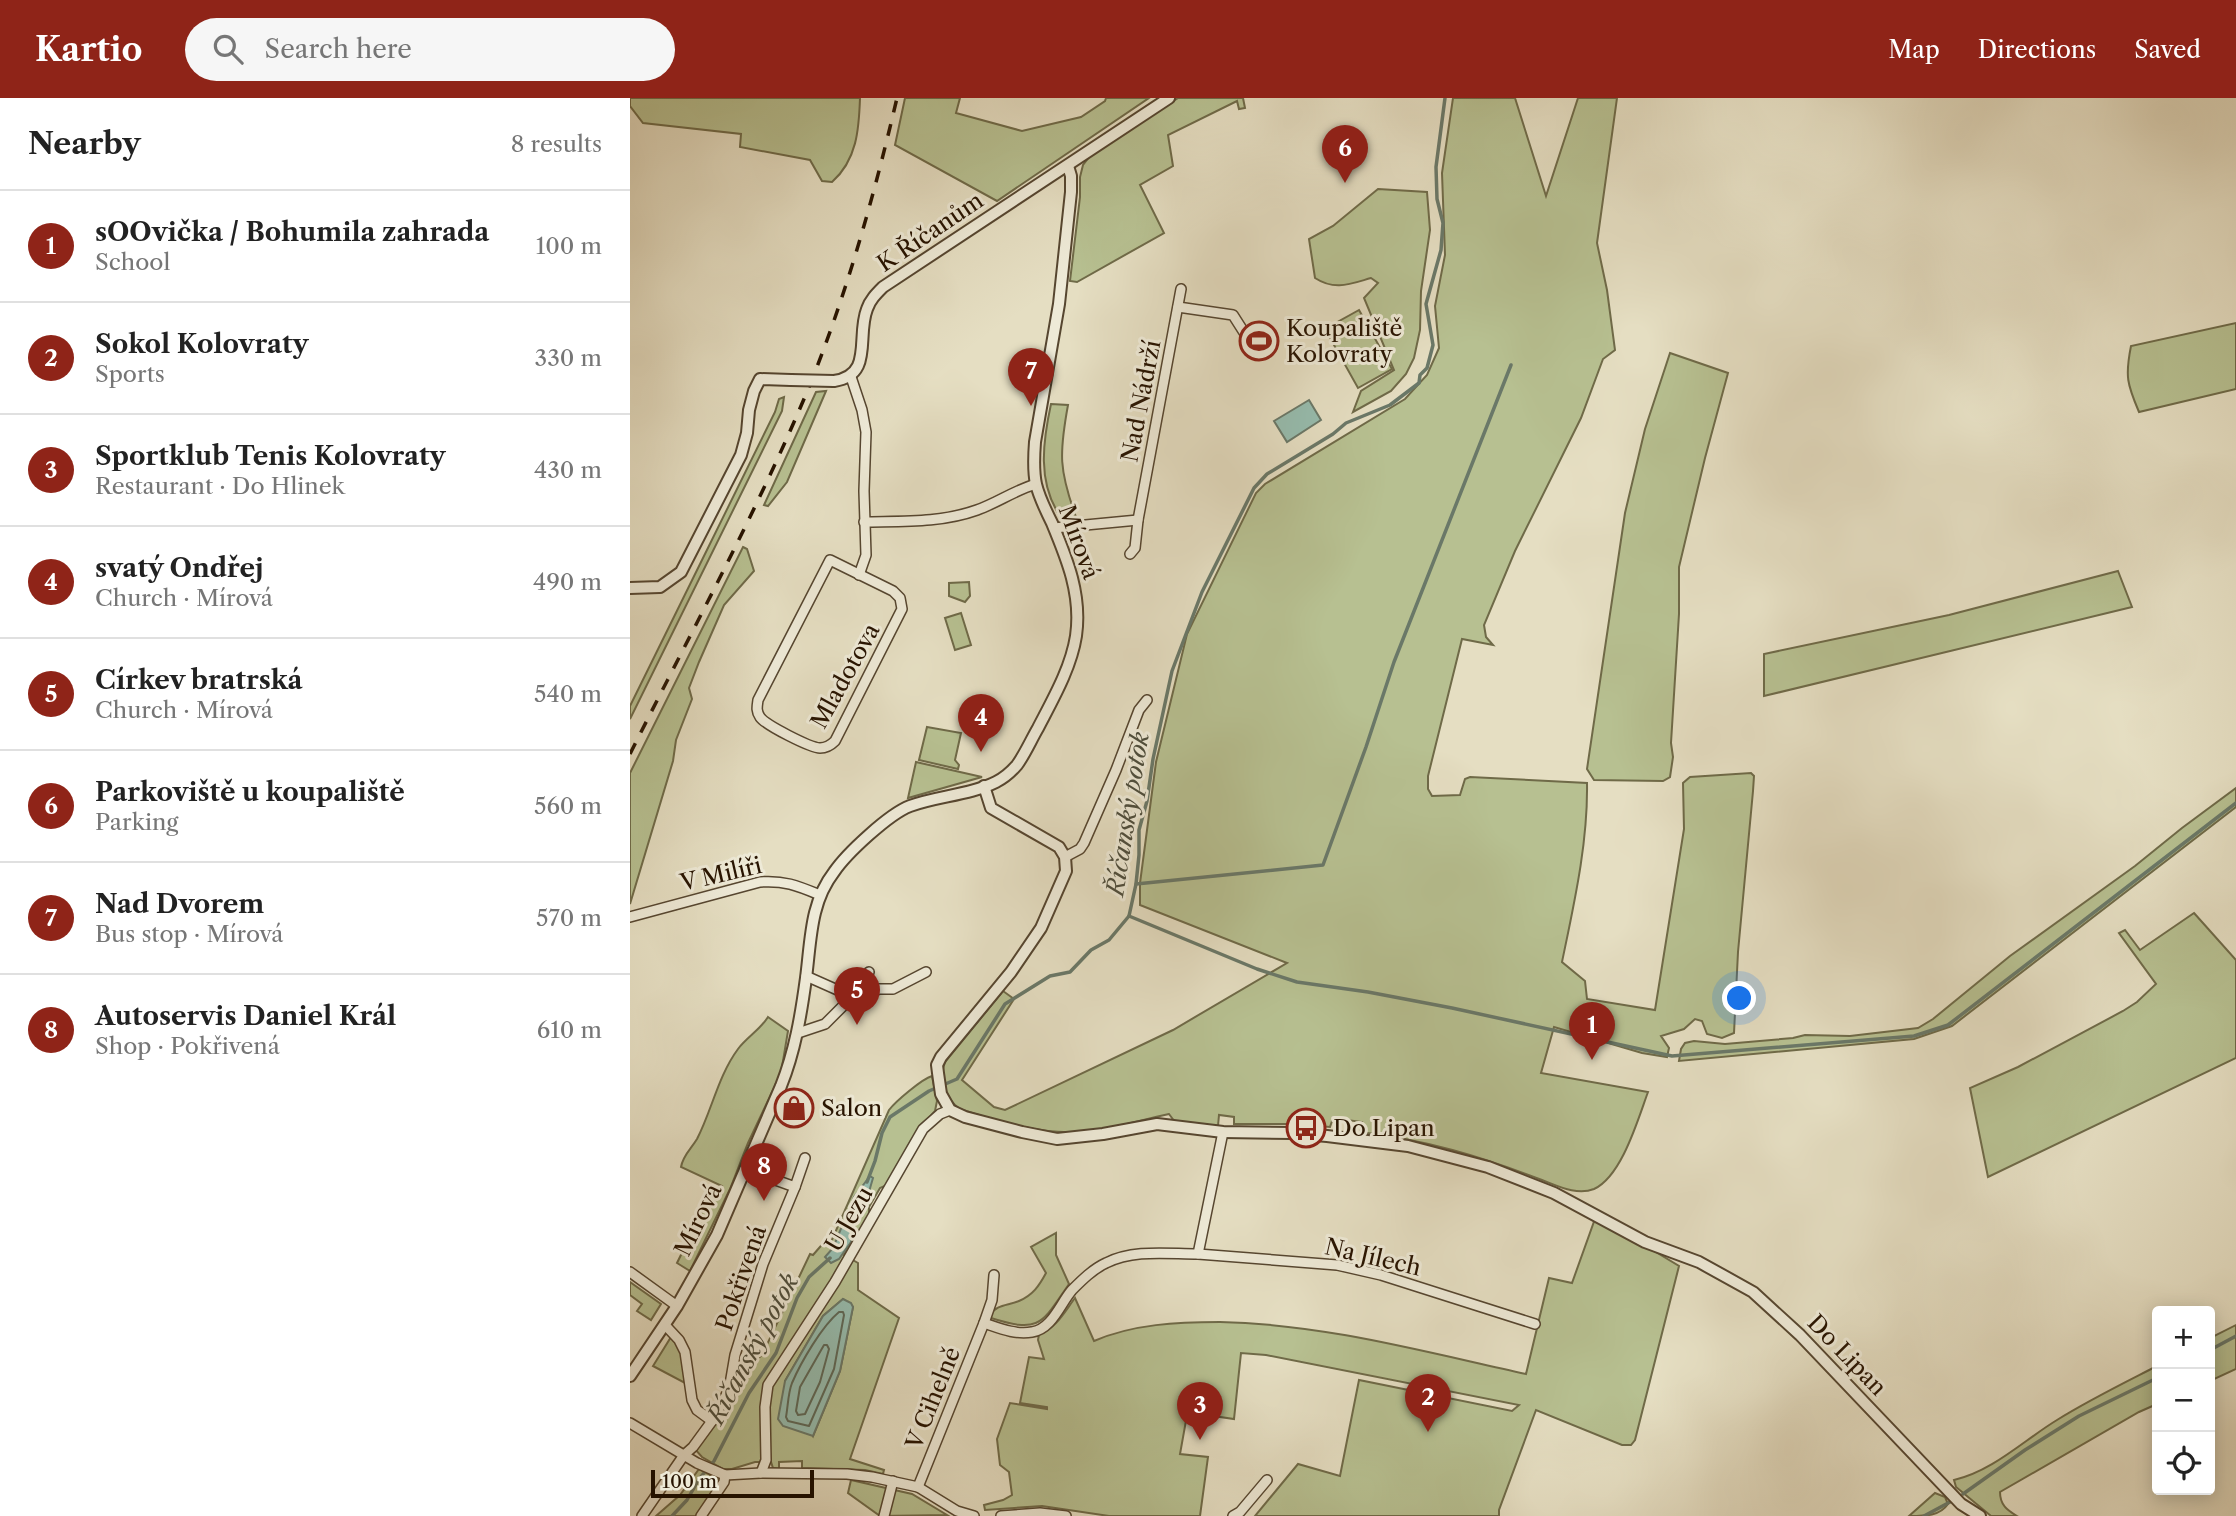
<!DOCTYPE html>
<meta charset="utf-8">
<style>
body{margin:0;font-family:"Libre Caslon Text",serif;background:#f6f6f6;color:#222}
.controls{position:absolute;right:21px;bottom:21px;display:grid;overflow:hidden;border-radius:7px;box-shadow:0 4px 18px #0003}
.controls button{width:63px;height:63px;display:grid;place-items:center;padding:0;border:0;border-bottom:2px solid #e0e0e0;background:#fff;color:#222;font:35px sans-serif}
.scale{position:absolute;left:21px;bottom:18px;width:163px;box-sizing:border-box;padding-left:7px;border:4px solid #271300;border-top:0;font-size:19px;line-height:24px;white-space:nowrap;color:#271300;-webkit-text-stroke:5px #eeead7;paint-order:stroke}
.you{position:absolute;left:1110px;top:901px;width:24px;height:24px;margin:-18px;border:5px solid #fff;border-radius:50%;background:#1a73e8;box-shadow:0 0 0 10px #1a73e833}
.badge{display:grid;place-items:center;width:46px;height:46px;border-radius:50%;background:#8f2418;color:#fff;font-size:23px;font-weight:700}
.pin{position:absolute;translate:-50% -58px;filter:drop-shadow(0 2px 4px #0008)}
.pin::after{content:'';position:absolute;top:37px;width:24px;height:21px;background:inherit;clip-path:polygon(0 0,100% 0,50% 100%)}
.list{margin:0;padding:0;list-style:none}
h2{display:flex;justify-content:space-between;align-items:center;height:91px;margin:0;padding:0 28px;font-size:30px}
h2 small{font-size:23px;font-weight:400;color:#767676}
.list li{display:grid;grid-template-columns:46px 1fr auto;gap:21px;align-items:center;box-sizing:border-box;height:112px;padding:0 28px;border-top:2px solid #e0e0e0}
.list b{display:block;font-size:26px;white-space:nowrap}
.list p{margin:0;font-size:23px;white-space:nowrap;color:#767676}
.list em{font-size:23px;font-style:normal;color:#767676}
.icon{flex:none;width:38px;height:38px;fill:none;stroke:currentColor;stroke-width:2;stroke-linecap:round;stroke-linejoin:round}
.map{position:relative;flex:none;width:1606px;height:1418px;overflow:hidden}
header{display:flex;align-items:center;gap:42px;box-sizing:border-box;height:98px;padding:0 35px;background:#8f2418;color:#fff}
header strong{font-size:33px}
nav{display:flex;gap:38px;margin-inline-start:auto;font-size:24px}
.search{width:490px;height:63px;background:#f6f6f6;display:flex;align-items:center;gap:18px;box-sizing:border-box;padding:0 24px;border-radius:38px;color:#767676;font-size:26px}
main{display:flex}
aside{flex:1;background:#fff}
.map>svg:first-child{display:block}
.green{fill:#b7c091;stroke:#6f6a48;stroke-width:2;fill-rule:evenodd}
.water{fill:#96bcae;stroke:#6a7868;stroke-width:2}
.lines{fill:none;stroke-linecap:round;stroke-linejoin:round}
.shore{stroke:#5e6857;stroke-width:2}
.stream{stroke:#6a7868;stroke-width:3.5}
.minor-casing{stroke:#564630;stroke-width:12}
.tertiary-casing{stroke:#564630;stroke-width:14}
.minor{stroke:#eeead7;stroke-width:9}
.tertiary{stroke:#eeead7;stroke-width:10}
.rail{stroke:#271300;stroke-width:3.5;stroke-dasharray:12 12;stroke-linecap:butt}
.tertiary-bridge-casing{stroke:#564630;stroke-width:14;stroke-linecap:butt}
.tertiary-bridge{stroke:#eeead7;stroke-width:10}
.labels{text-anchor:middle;stroke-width:6;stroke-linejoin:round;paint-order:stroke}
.street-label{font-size:23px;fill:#271300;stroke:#eeead7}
.poi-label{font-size:23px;fill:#271300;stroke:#eeead7;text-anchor:start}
.water-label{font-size:24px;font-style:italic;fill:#4e4e3d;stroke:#eeead7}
</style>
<header>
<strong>Kartio</strong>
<div class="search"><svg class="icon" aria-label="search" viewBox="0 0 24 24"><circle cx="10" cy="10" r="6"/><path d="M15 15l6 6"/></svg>Search here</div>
<nav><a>Map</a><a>Directions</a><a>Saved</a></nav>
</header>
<main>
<aside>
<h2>Nearby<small>8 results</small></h2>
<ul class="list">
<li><span class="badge">1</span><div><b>sOOvička / Bohumila zahrada</b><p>School</p></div><em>100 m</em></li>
<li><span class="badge">2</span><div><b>Sokol Kolovraty</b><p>Sports</p></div><em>330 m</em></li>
<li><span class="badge">3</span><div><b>Sportklub Tenis Kolovraty</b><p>Restaurant · Do Hlinek</p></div><em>430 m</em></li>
<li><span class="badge">4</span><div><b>svatý Ondřej</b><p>Church · Mírová</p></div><em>490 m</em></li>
<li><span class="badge">5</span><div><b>Církev bratrská</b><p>Church · Mírová</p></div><em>540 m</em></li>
<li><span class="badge">6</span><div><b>Parkoviště u koupaliště</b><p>Parking</p></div><em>560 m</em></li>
<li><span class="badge">7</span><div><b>Nad Dvorem</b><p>Bus stop · Mírová</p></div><em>570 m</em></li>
<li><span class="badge">8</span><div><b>Autoservis Daniel Král</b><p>Shop · Pokřivená</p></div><em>610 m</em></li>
</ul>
</aside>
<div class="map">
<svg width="1606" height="1418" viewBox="0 0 1606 1418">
<rect width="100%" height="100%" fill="#e5dec2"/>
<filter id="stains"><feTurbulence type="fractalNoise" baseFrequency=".00286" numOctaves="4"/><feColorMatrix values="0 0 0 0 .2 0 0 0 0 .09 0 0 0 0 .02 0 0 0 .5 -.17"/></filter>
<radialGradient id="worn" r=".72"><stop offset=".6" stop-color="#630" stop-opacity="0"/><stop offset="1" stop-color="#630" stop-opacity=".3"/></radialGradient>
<g class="green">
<path d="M 0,0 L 230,0 C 229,31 227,62 202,84 L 192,83 L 180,62 L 110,49 L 111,36 L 13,25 L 0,8 Z"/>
<polygon points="275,0 330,0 326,15 392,33 451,19 475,3 476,0 519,0 367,103 265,47"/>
<polygon points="548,0 613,0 615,10 609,11 607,3 538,37 543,68 510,87 534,135 447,184 440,183 450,99 450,79 453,67 460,58"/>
<path d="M 823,0 L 885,0 L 916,98 L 948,0 L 987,0 L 967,145 L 977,192 L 985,252 L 973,261 L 951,320 L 885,453 L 854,527 L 856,539 L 863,547 L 832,541 L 798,678 L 798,691 L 802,698 L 830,697 L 835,681 L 840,679 L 957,685 C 958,745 944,806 932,864 L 955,883 L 957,901 L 1025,912 L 1054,731 L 1053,685 L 1060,679 L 1121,675 L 1124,678 L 1123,693 L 1108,854 L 1104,935 L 1092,940 L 1077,936 L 1072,923 L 1065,921 L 1054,931 L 1031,938 L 1039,950 L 1037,959 L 1012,955 L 924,929 L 911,975 L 1018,994 C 1008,1021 992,1078 964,1091 C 947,1098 928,1088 912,1082 C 849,1058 797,1042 730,1034 L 732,1024 L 703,1020 L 700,1029 L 665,1026 L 604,1026 L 604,1019 L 589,1017 L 588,1028 L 545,1024 L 539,1016 C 509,1022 478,1033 448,1034 C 409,1036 366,1023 330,1011 C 316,1002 309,979 315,964 L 373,893 L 384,901 L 332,982 L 364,1009 L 375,1012 L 543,932 L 657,865 L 510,807 L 510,785 L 526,664 L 557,536 L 626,395 L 635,386 L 775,301 L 797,277 L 809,250 L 805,208 L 815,157 L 812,75 Z"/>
<path d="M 748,91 L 797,94 L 800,132 L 791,193 L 790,232 L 784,260 L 776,276 L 761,293 L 723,314 L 731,293 L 764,272 L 734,200 L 748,185 L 741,180 C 720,186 705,193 685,180 L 679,141 L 703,128 Z"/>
<polygon points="729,212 762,271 728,290 695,231"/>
<path d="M 1606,225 L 1606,291 L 1509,314 C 1497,286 1495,278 1501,248 Z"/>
<polygon points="1040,255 1098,275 1075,360 1049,469 1049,516 1041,645 1043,659 1040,679 1033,683 964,682 957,671 995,415 1015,331"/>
<polygon points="196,293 157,384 138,408 134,407 186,294"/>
<path d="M 154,299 L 152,313 L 0,621 L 0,608 C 49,510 96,412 145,314 L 149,301 Z"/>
<path d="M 421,306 L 438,307 C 429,356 429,372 446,419 L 430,418 C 407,384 413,343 421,306 Z"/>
<polygon points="113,449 117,451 124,473 94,507 69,564 59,590 62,601 46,642 43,663 0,806 0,675"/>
<polygon points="1488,473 1502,509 1134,598 1134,556 1319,517"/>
<polygon points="339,484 340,498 335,504 319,498 319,485"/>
<polygon points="331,515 341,547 325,552 315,520"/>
<polygon points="297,629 331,635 325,662 329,667 328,671 289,662"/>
<polygon points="286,664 352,679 278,700"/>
<polygon points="1606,690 1606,709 1322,928 1284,941 1049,963 1051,951 1055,945 1064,943 1095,946 1163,940 1175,937 1220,938 1288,930 1303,921 1380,858 1505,768 1552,730"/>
<polygon points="1564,815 1606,862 1606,960 1358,1079 1340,990 1388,969 1493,913 1507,904 1526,886 1489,835 1495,832 1510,852"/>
<path d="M 138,919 L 158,933 L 151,975 L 118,1045 L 100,1091 L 60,1173 L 47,1165 L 83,1092 L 90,1094 L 92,1088 L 51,1069 C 53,1057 61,1051 67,1041 C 82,1012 88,978 108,951 C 117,939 130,932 138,919 Z"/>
<path d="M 302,978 L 307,1003 L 305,1013 L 288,1032 L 257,1087 L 250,1090 L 239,1109 L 239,1119 L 214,1157 L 228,1165 L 228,1192 L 269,1220 L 220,1361 L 254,1372 L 253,1376 L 235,1372 L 172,1370 L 172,1363 L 149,1364 L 149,1371 L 143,1370 L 141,1364 L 125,1364 L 102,1371 L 93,1371 L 72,1359 L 63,1349 L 99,1292 L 105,1292 L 122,1266 L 132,1257 L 180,1156 L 183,1157 L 196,1142 L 201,1144 L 259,1012 C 266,1003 292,981 302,978 ZM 213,1201 L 223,1209 L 210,1273 L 183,1338 L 155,1283 L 193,1218 Z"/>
<path d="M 966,1118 L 1049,1168 L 1005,1342 L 1001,1347 L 992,1347 L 906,1312 L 869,1412 L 869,1418 L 625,1418 L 668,1366 L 710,1378 L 729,1282 L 882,1313 L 889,1307 L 636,1257 L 611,1255 L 604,1321 L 563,1315 L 560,1312 L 560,1314 L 555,1314 L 557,1317 L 550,1356 L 578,1359 L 570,1418 L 479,1418 L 412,1408 L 355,1412 L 354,1407 L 373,1402 L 382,1397 L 379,1374 L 370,1367 L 367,1341 L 380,1305 L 417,1311 L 417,1309 L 390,1305 L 399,1259 L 414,1261 L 408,1242 L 409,1236 C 426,1231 435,1213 445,1200 L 464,1243 C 503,1226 548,1224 590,1224 C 694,1226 795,1254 896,1276 L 919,1180 L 942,1185 Z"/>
<path d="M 426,1135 L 426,1157 L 439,1186 C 412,1225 411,1236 361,1220 L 359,1218 C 367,1206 377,1208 389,1203 C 403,1197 409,1188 416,1175 L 401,1149 Z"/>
<polygon points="0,1184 31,1206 21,1222 7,1213 12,1206 0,1197"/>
<polygon points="1606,1227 1606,1271 1580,1283 1580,1240"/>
<polygon points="41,1239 44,1240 52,1257 55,1285 23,1268"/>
<path d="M 1527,1268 L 1527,1306 L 1509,1314 L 1370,1394 C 1370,1407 1377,1412 1387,1418 L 1361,1418 L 1326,1389 L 1324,1382 C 1363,1373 1394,1342 1427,1322 C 1459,1302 1494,1285 1527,1268 Z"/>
<polygon points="69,1371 94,1384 71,1418 26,1418 50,1397"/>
<polygon points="221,1382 282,1396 317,1417 250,1418 218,1395"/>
<path d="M 1305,1395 L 1315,1399 L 1318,1406 C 1310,1418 1296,1418 1279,1418 Z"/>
</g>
<g class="water">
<polygon points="679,302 691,322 657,344 644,323"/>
<polygon points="240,1078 243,1080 236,1104 225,1123 221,1144 209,1161 201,1165 195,1159 203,1150 224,1099"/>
<polygon points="213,1201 221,1205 223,1209 210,1273 183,1338 153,1328 148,1321 155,1283 193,1218"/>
</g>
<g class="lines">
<g class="shore">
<path d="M 209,1214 L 213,1214 L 214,1217 L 204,1271 L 179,1328 L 158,1323 L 156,1319 C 158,1308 158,1295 162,1285 C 171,1264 192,1228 209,1214 Z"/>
<polygon points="194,1247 197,1247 199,1251 190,1284 175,1316 168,1317 166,1313 170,1289"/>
</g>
<g class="stream">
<polyline points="506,786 693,767 736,649 764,564 881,267"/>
<polyline points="499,818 627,871 667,884 738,894 822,910 1042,958 1284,938 1318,927 1606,705"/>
<polyline points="237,1084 245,1063 252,1035 260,1019 299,993 327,981 375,906 420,878 440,874 461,852 479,842 499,818 506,786 509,757 509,732 517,703 523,661 542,573 572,494 624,390 637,376 703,336 716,325 760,307 789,285 790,277 797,270 803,247 796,206 811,152 813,125 807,101 806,69 815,0"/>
<polyline points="1580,1252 1606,1238"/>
<polyline points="1333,1396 1395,1352 1449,1318 1527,1280"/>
<polyline points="42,1418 57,1402 69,1381 84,1363 119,1295 146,1255 167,1200 179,1179 200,1160"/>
<polyline points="1294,1418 1320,1404"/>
</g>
<defs>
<g id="minor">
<polyline points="548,209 603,217 617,239"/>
<polyline points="221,279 232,312 236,334 234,393 236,457 229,477"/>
<path d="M 234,424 C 272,423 311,425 347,412 C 367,405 385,392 406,386"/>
<polyline points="424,430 508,422"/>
<polyline points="500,456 505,450 508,422 551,191"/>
<path d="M 200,462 L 263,493 L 270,500 L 272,511 L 205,643 C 201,647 196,650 190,650 C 181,650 135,627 130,619 C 126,613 127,609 128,602 Z"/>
<polyline points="435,759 450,751 454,745 486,672 509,612 517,602"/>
<path d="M 0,819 L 130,784 C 154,782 168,788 190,797"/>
<polyline points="176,878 212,894 216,905"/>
<polyline points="230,898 239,874"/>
<polyline points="168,935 195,926 216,905 249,891 263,891 296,874"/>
<polyline points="115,1071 165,1089 175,1060"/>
<polyline points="568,1156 707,1167 751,1177 905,1226"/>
<polyline points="0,1174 47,1208"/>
<polyline points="354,1225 362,1202 364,1177"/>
<polyline points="35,1227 49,1242 55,1254 62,1302 67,1312 82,1323"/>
<polyline points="0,1325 67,1365 95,1377 131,1375 217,1376 242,1379 288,1389 327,1413 344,1418"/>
<polyline points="131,1375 136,1362 135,1309 138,1287 205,1184 293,1031 310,1016 320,1012"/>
<path d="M 288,1389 L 354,1225 C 369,1230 385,1237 402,1234 C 422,1231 430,1206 442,1192 C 452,1182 463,1171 476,1165 C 504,1151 537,1156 568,1156 L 593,1034"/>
<polyline points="12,1418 54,1357 63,1349 82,1323 99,1292 105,1257 133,1166 165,1089"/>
<polyline points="71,1418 94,1384 95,1377"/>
<polyline points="254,1418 263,1383"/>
<polyline points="371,1418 410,1415 436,1418"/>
<polyline points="603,1418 610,1414 637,1382"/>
</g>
<g id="tertiary">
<path d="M 204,283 C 244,277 226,239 237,211 C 240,202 246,196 253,189 L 539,0"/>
<polyline points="0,490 30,489 51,474 111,357 117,335 119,312 124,293 130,281 161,282"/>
<polyline points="354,688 361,710 429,749 435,759 436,773 411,830 381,874 311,959 307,967 308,975 311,996 320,1012 335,1019 392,1034 427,1041 473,1036 527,1026 593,1034 662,1035 697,1038 778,1048 858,1069 924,1095 1015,1144 1069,1164 1123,1194 1170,1237 1331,1406 1350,1418"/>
<path d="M 0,1278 L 47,1208 L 87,1137 L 151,988 C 165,953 171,917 176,880 C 181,842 180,805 204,774 C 217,755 259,716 280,708 C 307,698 340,697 366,684 C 374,680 381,674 387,667 C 395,656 401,642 408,630 C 423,601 441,570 446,538 C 452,497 437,461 422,425 C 416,413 409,399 406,386 C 403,372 404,357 405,344 L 429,206 L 441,94 L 441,78 L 438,68"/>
</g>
</defs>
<use href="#minor" class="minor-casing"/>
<use href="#tertiary" class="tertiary-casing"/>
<use href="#minor" class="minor"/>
<use href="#tertiary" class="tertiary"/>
<path class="rail" d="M 0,656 C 61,534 127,414 179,289 C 217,195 244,98 267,0"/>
<defs>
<polyline id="tertiary-bridge" points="161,282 204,283"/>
</defs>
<use href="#tertiary-bridge" class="tertiary-bridge-casing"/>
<use href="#tertiary-bridge" class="tertiary-bridge"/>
</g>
<defs>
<symbol id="stadium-ring" viewBox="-11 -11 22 22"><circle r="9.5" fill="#eeead7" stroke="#8f2418" stroke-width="1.5"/><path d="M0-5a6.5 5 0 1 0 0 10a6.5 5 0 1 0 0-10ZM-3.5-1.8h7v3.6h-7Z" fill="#8f2418"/></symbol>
<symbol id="shop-ring" viewBox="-11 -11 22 22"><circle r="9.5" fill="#eeead7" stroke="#8f2418" stroke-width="1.5"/><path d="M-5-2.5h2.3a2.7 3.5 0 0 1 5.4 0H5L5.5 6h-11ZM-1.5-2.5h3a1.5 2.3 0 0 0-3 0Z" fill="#8f2418"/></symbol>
<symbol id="bus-ring" viewBox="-11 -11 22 22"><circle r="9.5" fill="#eeead7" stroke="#8f2418" stroke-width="1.5"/><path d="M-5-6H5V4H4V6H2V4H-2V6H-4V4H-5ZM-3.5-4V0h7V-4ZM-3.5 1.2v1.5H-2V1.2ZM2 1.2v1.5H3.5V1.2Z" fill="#8f2418"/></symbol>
</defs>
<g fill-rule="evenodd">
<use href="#stadium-ring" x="607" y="221" width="44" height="44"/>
<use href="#shop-ring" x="142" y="988" width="44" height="44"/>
<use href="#bus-ring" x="654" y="1008" width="44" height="44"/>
</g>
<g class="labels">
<g class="street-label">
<text transform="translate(300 134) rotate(-34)" y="8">K Říčanům</text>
<text transform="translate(511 303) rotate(-79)" y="8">Nad Nádrží</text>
<text transform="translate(449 444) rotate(70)" y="8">Mírová</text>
<text transform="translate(215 578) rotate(-61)" y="8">Mladotova</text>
<text transform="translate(91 776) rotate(-13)" y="8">V Milíři</text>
<text transform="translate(219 1121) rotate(-60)" y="8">U Jezu</text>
<text transform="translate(68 1122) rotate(-64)" y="8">Mírová</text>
<text transform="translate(743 1159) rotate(13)" y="8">Na Jílech</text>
<text transform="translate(111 1180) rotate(-71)" y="8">Pokřivená</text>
<text transform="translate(1217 1257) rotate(46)" y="8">Do Lipan</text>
<text transform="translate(303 1300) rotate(-68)" y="8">V Cihelně</text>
</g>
<g class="poi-label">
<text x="656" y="238">Koupaliště<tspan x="656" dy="26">Kolovraty</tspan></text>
<text x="191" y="1018">Salon</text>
<text x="703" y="1038">Do Lipan</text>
</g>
<g class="water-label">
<text transform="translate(498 716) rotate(-81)" y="8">Říčanský potok</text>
<text transform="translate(123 1251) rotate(-62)" y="8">Říčanský potok</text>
</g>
</g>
<rect width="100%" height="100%" filter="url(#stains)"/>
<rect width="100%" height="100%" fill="url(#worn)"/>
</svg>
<div class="controls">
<button>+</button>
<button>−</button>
<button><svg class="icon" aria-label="locate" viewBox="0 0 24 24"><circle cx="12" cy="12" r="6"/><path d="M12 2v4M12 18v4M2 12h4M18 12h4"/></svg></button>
</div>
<div class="scale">100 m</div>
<div class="you"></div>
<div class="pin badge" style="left:962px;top:962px">1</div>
<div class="pin badge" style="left:798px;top:1334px">2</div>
<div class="pin badge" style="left:570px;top:1342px">3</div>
<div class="pin badge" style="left:351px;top:654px">4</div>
<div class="pin badge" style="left:227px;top:927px">5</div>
<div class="pin badge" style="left:715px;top:85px">6</div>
<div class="pin badge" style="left:401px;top:308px">7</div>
<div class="pin badge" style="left:134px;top:1103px">8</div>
</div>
</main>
